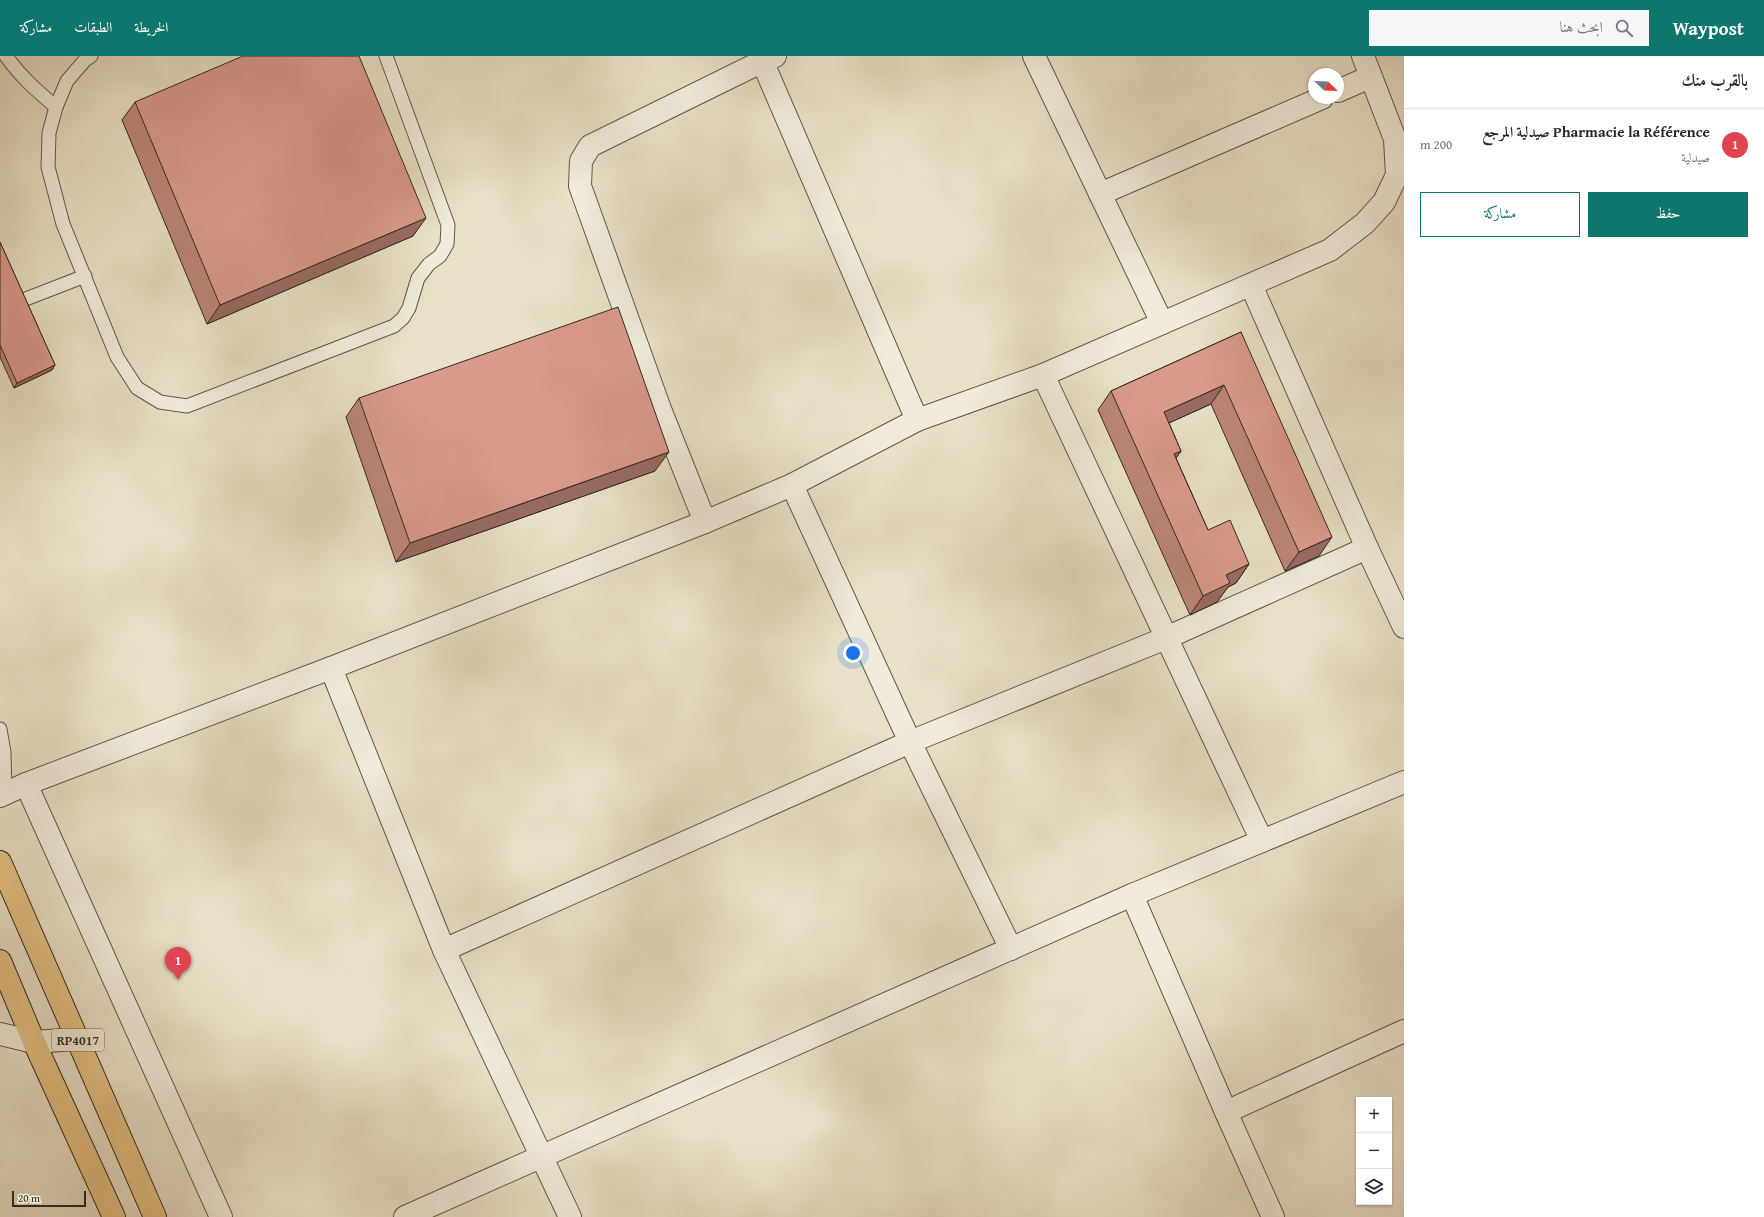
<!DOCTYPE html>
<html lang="ar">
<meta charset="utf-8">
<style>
body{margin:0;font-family:"Gentium Book Plus",Amiri,serif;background:#f6f6f7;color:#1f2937;direction:rtl}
.controls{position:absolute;right:12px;bottom:12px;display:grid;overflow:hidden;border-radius:0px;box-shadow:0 1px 3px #0004}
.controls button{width:36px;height:36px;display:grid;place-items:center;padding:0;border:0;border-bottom:1px solid #e0e1e3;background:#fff;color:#1f2937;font:20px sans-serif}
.compass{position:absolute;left:1308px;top:12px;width:36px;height:36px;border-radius:50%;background:#fff;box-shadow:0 1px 3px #0004;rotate:113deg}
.scale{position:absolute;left:12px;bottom:10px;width:74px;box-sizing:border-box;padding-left:4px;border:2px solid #352b1f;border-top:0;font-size:11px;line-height:14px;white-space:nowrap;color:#352b1f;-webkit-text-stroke:3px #f0ebdb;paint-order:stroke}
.you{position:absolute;left:853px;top:597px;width:14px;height:14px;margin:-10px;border:3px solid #fff;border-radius:50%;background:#1a73e8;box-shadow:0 0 0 6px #1a73e833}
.badge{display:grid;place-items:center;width:26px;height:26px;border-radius:50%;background:#0f766e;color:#fff;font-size:13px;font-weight:700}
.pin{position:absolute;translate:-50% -33px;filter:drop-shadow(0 1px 2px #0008)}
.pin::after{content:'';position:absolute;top:21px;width:14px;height:12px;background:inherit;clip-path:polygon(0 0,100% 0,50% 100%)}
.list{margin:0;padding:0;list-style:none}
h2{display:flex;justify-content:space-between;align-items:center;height:52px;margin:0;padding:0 16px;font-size:17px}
h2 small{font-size:13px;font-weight:400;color:#747a83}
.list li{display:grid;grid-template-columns:26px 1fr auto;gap:12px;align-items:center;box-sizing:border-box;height:72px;padding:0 16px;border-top:1px solid #e0e1e3}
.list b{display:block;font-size:15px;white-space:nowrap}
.list p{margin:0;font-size:13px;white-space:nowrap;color:#747a83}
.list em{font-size:13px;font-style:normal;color:#747a83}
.actions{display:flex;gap:8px;padding:12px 16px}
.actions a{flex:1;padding:9px 0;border:1px solid #0f766e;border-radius:0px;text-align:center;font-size:14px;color:#0f766e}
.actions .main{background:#0f766e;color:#fff}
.icon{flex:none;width:22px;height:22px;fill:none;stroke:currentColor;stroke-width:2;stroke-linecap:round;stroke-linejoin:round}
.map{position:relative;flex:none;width:1404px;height:1161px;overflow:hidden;direction:ltr}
header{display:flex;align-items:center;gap:24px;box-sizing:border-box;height:56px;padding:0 20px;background:#0f766e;color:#fff}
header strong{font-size:19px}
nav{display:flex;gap:22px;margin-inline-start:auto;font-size:14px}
.search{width:280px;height:36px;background:#f6f6f7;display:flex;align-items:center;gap:10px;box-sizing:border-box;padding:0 14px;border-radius:0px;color:#747a83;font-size:15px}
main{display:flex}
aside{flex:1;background:#fff}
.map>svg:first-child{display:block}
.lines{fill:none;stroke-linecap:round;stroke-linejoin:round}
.lane-casing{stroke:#625849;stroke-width:15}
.street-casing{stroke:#625849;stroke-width:24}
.primary-casing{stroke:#352b1f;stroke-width:24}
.lane{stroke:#f0ebdb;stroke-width:13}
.street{stroke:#f0ebdb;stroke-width:22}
.primary{stroke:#e4c084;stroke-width:22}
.wall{fill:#bb8478;stroke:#352b1f}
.shaded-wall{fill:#986b62;stroke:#352b1f}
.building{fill:#d9998c;stroke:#352b1f}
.labels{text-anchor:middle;stroke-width:3;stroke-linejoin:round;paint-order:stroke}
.shield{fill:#f0ebdb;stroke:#6d6557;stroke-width:1}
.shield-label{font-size:13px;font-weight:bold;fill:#352b1f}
</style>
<header>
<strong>Waypost</strong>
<div class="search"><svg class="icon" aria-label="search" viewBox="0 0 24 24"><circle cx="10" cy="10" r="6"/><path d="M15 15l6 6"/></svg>ابحث هنا</div>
<nav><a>الخريطة</a><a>الطبقات</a><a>مشاركة</a></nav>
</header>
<main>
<aside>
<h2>بالقرب منك<small></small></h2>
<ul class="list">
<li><span class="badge" style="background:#e0444e">1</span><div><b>Pharmacie la Référence صيدلية المرجع</b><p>صيدلية</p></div><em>200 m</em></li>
</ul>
<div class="actions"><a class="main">حفظ</a><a>مشاركة</a></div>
</aside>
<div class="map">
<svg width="1404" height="1161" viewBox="0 0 1404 1161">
<rect width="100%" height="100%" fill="#e8e0c7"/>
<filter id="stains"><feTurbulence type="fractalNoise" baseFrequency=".005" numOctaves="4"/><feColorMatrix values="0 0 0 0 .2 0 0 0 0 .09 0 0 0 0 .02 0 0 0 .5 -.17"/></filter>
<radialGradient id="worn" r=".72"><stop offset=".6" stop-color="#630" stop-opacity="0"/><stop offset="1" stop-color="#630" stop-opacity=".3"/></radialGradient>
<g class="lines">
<defs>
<g id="lane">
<path d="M 6,0 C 20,20 37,35 56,51"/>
<polyline points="91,0 85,4 67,25 56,51 49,77 48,111 63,168 117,301 137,332 160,346 187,350 394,270 403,262 409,252 418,222 429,208 440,200 447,188 448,169 386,0"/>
<polyline points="0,253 85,220"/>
<polyline points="0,673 4,696 5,737"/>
</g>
<g id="street">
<polyline points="760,0 917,364"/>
<polyline points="1034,0 1162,267"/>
<polyline points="1338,35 1370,21"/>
<polyline points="1100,138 1322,42"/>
<polyline points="1251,229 1367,492 1404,571"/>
<polyline points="1043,319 1262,785"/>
<polyline points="792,429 910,686 1011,893"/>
<polyline points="705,466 660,353 580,130 581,105 590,90 763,5 775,0"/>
<polyline points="331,612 444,894 570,1161"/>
<polyline points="26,728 221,1161"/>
<polyline points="0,740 26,728 331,612 705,466 792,429 917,364 1043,319 1330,194 1365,167 1384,146 1397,119 1395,83 1363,0"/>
<polyline points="1132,839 1226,1056 1273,1161"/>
<polyline points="444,894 910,686 1166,582 1367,492"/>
<polyline points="0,978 34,986 77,983"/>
<polyline points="1226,1056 1404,975"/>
<polyline points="405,1161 1132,839 1404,726"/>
</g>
<g id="primary">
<polyline points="0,806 155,1161"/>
<polyline points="0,905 34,986 114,1161"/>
</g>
</defs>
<use href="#lane" class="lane-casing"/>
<use href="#street" class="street-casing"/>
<use href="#primary" class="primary-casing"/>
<use href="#lane" class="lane"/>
<use href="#street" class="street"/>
<use href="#primary" class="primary"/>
</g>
<g class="wall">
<polygon points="135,46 413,180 207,268 122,64"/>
<polygon points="0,186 55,309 52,314 14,332 0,301"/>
<polygon points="1241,276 1319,500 1285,515 1211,348 1169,367 1181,395 1176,402 1208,474 1249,508 1236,527 1228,531 1217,546 1190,559 1098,354 1111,335"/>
<polygon points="359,342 655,415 396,506 346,361"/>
</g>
<g class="shaded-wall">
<polygon points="426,162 413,180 207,268 220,249"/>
<polygon points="55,309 52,314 14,332 17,327"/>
<polygon points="1224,329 1211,348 1151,375 1164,356"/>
<polygon points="1181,395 1168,414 1174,398"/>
<polygon points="669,396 655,415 396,506 410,487"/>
<polygon points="1332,481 1319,500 1285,515 1299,496"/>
<polygon points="1249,508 1236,527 1228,531 1217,546 1190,559 1203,540 1226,519"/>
</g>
<g class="building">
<polygon points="243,0 359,0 426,162 220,249 135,46"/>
<polygon points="0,186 55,309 17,327 0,289"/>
<polygon points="618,251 669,396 410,487 359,342"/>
<polygon points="1241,276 1332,481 1299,496 1224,329 1164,356 1181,395 1174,398 1208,474 1230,464 1249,508 1226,519 1230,527 1203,540 1111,335"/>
</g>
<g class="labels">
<rect class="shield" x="52" y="973" width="52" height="22" rx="3"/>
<g class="shield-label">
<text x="78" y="989">RP4017</text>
</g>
</g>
<rect width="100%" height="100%" filter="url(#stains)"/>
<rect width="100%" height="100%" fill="url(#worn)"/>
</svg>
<div class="controls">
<button>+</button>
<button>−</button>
<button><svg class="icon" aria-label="layers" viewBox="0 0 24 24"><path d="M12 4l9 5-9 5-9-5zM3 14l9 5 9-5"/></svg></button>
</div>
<svg class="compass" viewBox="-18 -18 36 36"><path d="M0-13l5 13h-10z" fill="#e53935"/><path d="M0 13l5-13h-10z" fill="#747a83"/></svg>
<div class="scale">20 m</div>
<div class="you"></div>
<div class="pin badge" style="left:178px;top:924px;background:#e0444e">1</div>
</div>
</main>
